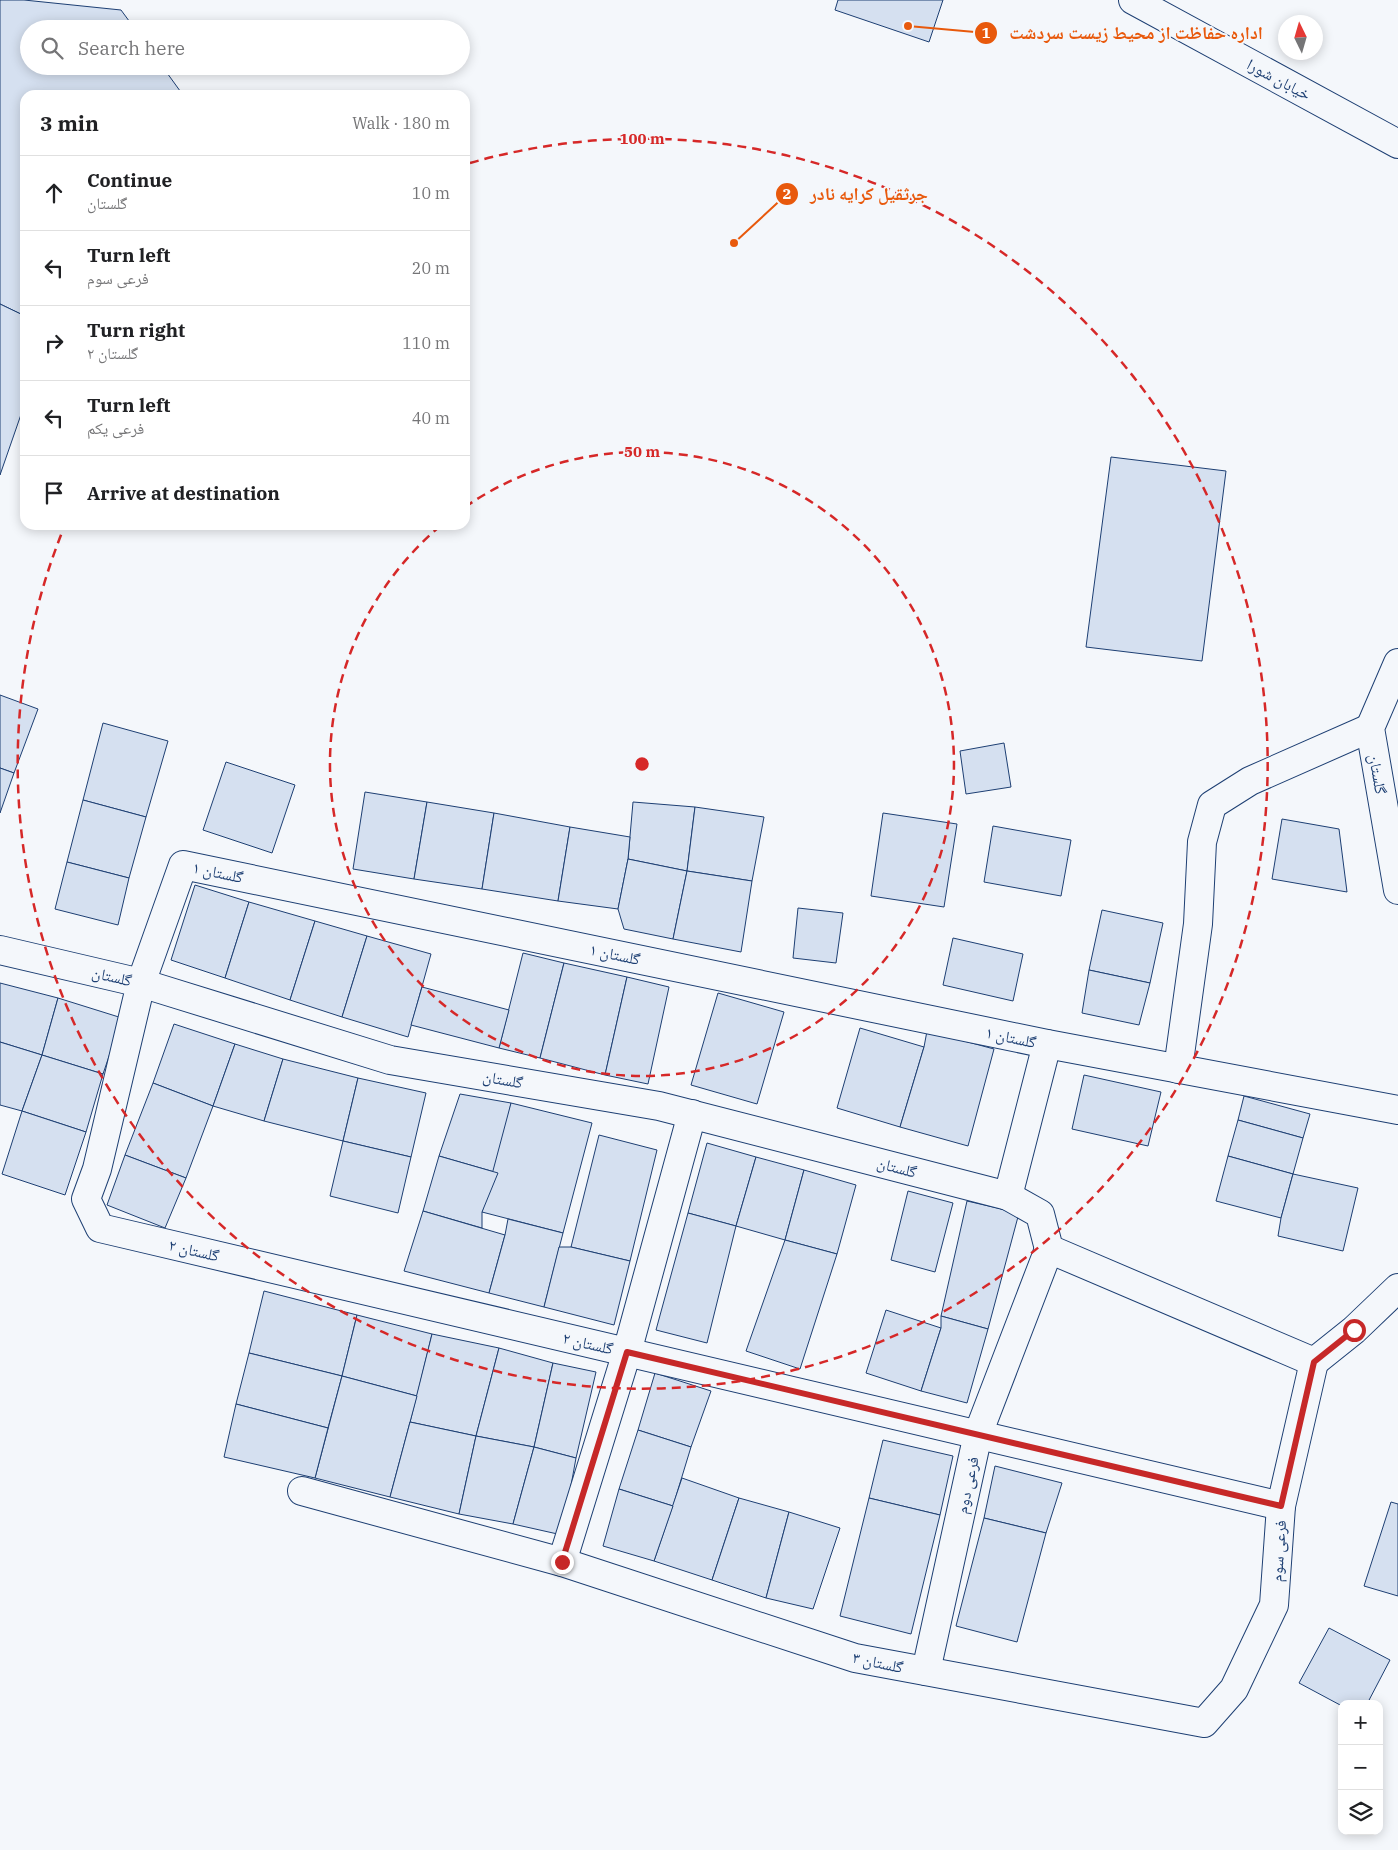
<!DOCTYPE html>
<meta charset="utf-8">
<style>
body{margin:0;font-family:"IBM Plex Serif","Noto Naskh Arabic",serif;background:#f6f6f6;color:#202124}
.controls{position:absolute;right:15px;bottom:15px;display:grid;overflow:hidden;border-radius:10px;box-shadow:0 2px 12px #0003}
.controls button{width:45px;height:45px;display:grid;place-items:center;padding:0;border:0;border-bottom:1px solid #e0e0e0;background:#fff;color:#202124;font:25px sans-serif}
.compass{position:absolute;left:1278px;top:15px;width:45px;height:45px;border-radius:50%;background:#fff;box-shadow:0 2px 12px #0003;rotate:355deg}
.stop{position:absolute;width:15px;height:15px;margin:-11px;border:4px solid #c62828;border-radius:50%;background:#fff}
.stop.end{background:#c62828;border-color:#fff;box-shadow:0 1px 5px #0008}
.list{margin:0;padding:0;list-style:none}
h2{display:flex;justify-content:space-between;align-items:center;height:65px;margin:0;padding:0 20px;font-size:21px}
h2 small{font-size:16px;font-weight:400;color:#757577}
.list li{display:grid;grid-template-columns:32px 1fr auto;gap:15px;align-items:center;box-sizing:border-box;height:75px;padding:0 20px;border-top:1px solid #e0e0e0}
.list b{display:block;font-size:19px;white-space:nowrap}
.list p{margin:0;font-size:16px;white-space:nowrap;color:#757577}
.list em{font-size:16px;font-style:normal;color:#757577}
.icon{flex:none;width:28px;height:28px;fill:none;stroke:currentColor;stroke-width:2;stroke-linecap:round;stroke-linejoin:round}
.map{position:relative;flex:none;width:1398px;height:1850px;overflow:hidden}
.search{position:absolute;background:#fff;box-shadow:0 2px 12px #0003;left:20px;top:20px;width:450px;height:55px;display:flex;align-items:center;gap:12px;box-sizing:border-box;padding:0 18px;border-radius:28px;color:#757577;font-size:19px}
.panel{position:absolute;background:#fff;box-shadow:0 2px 12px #0003;left:20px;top:90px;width:450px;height:440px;border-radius:15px}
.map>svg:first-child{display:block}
.building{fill:#d5e0f0;stroke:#1d3f73}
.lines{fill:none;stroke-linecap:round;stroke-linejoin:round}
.minor-casing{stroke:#1d3f73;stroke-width:30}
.tertiary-casing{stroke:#1d3f73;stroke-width:30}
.minor{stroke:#f4f7fb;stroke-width:28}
.tertiary{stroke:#f4f7fb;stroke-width:28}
.route{stroke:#c62828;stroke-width:6}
.ring{fill:none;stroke:#d62828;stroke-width:2.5;stroke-dasharray:9 6}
.labels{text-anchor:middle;stroke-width:4;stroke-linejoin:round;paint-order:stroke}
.street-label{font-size:16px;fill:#1d3f73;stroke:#f4f7fb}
.centre{fill:#d62828;stroke:#f4f7fb;stroke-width:2.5}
.ring-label{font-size:15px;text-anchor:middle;font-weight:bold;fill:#d62828;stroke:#f4f7fb;stroke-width:4;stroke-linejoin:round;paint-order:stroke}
.leader{fill:none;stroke:#e8590c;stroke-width:2}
.callout-dot{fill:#e8590c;stroke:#f4f7fb;stroke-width:2}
.mark-label{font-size:15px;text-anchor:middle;font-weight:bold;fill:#fff}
.callout-label{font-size:18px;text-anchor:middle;font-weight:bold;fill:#e8590c;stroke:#f4f7fb;stroke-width:4;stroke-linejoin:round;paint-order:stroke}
</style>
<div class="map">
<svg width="1398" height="1850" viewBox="0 0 1398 1850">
<rect width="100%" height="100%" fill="#f4f7fb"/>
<g class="building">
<polygon points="0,0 24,0 121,10 135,29 29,29 29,66 162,66 183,95 25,95 25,316 0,304"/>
<polygon points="838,0 943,0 929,42 835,10"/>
<polygon points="0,304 25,316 25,403 0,475"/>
<polygon points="1111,457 1226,471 1202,661 1086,647"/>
<polygon points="0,695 38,709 14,773 0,768"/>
<polygon points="103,723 168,741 146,817 83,800"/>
<polygon points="1004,743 1011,787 966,794 960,751"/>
<polygon points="226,762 295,785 272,853 203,830"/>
<polygon points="0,768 14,773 0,813"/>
<polygon points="365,792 427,802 414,879 353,869"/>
<polygon points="83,800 146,817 129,878 67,862"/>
<polygon points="427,802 494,813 482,889 414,879"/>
<polygon points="633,802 695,807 687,871 628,859"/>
<polygon points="695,807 764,817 752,881 687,871"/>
<polygon points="494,813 570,827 558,901 482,889"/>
<polygon points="883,813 957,824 944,907 871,896"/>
<polygon points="1282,819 1339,829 1347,892 1272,879"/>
<polygon points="993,826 1071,840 1061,896 984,882"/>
<polygon points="570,827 630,837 628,859 618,909 558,901"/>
<polygon points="628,859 687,871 673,939 624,929 618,909"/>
<polygon points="67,862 129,878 118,925 55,909"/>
<polygon points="687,871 752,881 741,952 673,939"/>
<polygon points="195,885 249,902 225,978 171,960"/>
<polygon points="249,902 315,921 290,1000 225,978"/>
<polygon points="798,908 843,913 836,963 793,958"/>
<polygon points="1102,910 1163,923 1150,983 1089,970"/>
<polygon points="315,921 367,936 342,1017 290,1000"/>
<polygon points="367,936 431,954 408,1037 342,1017"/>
<polygon points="953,938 1023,954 1013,1001 943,985"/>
<polygon points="523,953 564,963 540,1058 499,1048"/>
<polygon points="564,963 627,977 605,1075 540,1058"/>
<polygon points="1089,970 1150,983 1139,1025 1082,1013"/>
<polygon points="627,977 669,987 648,1084 605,1075"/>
<polygon points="0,983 58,998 42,1055 0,1042"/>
<polygon points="422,987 509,1010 499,1048 411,1025"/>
<polygon points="718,993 784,1012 757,1104 691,1085"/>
<polygon points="58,998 122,1018 103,1074 42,1055"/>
<polygon points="174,1024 235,1044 213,1106 153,1083"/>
<polygon points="860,1028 924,1047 900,1127 837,1108"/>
<polygon points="927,1031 994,1049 968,1146 900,1127 924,1047"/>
<polygon points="0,1042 42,1055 22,1111 0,1105"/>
<polygon points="235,1044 283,1059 264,1121 213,1106"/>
<polygon points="42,1055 103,1074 86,1132 22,1111"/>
<polygon points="283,1059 358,1078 343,1141 264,1121"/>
<polygon points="1084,1075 1161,1092 1148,1146 1072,1129"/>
<polygon points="358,1078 426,1093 411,1157 343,1141"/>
<polygon points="153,1083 213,1106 186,1178 125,1155"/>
<polygon points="460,1094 511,1103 498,1173 439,1156"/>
<polygon points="1244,1096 1310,1114 1303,1138 1238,1120"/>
<polygon points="511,1103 592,1123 563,1233 482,1212"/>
<polygon points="22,1111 86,1132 65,1195 2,1174"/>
<polygon points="1238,1120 1303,1138 1293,1174 1228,1156"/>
<polygon points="599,1135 657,1150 630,1261 571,1247"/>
<polygon points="343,1141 411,1157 398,1213 330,1196"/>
<polygon points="707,1143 756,1157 736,1226 688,1213"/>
<polygon points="125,1155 186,1178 165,1228 107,1205"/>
<polygon points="439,1156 498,1173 482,1212 482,1228 423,1211"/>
<polygon points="1228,1156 1293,1174 1281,1218 1216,1201"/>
<polygon points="756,1157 804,1170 785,1240 736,1226"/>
<polygon points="804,1170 856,1185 837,1254 785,1240"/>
<polygon points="1293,1174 1358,1188 1343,1251 1278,1236 1281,1218"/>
<polygon points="908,1191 953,1203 935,1272 891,1260"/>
<polygon points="967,1201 1019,1213 988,1329 941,1316"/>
<polygon points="423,1211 505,1235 489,1293 404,1271"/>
<polygon points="688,1213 736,1226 707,1343 656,1330"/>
<polygon points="508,1219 563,1233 544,1307 489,1293 505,1235"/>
<polygon points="785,1240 837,1254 800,1369 746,1351"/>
<polygon points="559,1247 571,1247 630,1261 614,1325 544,1307"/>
<polygon points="264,1291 357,1315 342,1376 249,1353"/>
<polygon points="886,1310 941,1328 921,1391 866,1373"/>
<polygon points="357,1315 432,1334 417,1396 342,1376"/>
<polygon points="941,1316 988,1329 967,1403 921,1391 941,1328"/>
<polygon points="432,1334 499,1348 476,1436 410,1422"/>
<polygon points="499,1348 553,1363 534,1447 476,1436"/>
<polygon points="249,1353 342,1376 328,1428 236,1404"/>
<polygon points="553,1363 596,1372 576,1458 534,1447"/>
<polygon points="655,1373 711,1391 691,1447 638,1430"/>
<polygon points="342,1376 417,1396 390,1497 315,1478"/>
<polygon points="236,1404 328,1428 315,1478 224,1457"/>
<polygon points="410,1422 476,1436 459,1514 390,1497"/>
<polygon points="638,1430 691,1447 673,1506 619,1489"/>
<polygon points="476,1436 534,1447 513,1524 459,1514"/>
<polygon points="883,1440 953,1456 940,1515 869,1498"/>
<polygon points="534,1447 576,1458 562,1535 513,1524"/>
<polygon points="995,1466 1062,1483 1046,1533 984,1518"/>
<polygon points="682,1478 739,1498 712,1580 654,1561"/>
<polygon points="619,1489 673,1506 654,1561 603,1546"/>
<polygon points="739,1498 789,1512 766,1598 712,1580"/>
<polygon points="869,1498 940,1515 911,1634 840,1616"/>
<polygon points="1391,1502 1398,1504 1398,1596 1364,1586"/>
<polygon points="789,1512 840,1528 813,1609 766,1598"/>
<polygon points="984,1518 1046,1533 1017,1642 956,1626"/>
<polygon points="1329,1628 1390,1660 1367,1704 1342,1704 1342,1706 1299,1683"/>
</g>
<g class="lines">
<defs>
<g id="minor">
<polyline points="1398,663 1370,728 1398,890"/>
<polyline points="0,950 141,983 390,1060 659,1106 1008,1196 1040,1214 1049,1249 1314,1362"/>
<polyline points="1178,1069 1198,924 1202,842 1212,805 1250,781 1370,728"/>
<polyline points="1008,1196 1047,1044"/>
<polyline points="1314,1362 1354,1330 1398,1288"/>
<polyline points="302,1491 562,1562 855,1658 1204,1723 1234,1689 1274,1605 1281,1506 1314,1362"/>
<polyline points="1281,1506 100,1228 86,1199 97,1169 141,983 183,865 1047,1044 1398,1110"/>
<polyline points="562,1562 627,1352 692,1114"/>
<polyline points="926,1671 978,1434 1049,1249"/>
</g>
<polyline id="tertiary" points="1133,0 1398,144"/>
</defs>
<use href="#minor" class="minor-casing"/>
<use href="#tertiary" class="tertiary-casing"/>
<use href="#minor" class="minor"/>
<use href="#tertiary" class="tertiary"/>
</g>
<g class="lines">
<polyline class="route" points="562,1562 627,1352 1281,1506 1314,1362 1354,1330"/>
</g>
<g class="ring">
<path d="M465 507A312 312 0 1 1 439 527"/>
<path d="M470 163A625 625 0 1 1 63 530"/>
</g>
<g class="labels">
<g class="street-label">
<text transform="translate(1279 79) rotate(28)" y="6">خیابان شورا</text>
<text transform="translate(1378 774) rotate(80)" y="6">گلستان</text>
<text transform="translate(218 872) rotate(12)" y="6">گلستان ۱</text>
<text transform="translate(615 954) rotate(12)" y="6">گلستان ۱</text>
<text transform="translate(112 976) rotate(13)" y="6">گلستان</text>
<text transform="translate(1011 1037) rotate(12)" y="6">گلستان ۱</text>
<text transform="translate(503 1079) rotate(10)" y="6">گلستان</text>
<text transform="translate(897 1167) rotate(15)" y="6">گلستان</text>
<text transform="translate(194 1250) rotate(13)" y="6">گلستان ۲</text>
<text transform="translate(588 1343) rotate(13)" y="6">گلستان ۲</text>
<text transform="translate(967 1485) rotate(-78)" y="6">فرعی دوم</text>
<text transform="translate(1278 1551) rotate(-86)" y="6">فرعی سوم</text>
<text transform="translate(878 1662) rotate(12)" y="6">گلستان ۳</text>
</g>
</g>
<circle cx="642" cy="764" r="8" class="centre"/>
<g class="ring-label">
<text x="642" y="144">100 m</text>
<text x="642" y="457">50 m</text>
</g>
<path class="leader" d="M908 26L986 33M734 243L787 194"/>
<g class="callout-dot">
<circle cx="908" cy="26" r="5"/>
<circle cx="734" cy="243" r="5"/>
<circle cx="986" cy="33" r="12"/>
<circle cx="787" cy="194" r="12"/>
</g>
<g class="mark-label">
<text x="986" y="38">1</text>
<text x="787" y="199">2</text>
</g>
<g class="callout-label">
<text x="1136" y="39">اداره حفاظت از محیط زیست سردشت</text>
<text x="869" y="200">جرثقیل کرایە نادر</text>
</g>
</svg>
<div class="controls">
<button>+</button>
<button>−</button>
<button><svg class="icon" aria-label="layers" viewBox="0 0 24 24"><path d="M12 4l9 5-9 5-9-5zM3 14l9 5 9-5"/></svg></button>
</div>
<svg class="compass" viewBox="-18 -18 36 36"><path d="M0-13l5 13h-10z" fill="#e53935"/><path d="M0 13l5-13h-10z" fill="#757577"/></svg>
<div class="stop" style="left:1354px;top:1330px"></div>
<div class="stop end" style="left:562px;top:1562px"></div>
<div class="search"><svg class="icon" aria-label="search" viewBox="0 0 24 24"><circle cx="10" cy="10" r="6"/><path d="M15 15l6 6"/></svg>Search here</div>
<section class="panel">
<h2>3 min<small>Walk · 180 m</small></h2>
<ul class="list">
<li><svg class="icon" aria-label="ahead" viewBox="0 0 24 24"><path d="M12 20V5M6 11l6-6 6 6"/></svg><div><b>Continue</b><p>گلستان</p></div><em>10 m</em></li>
<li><svg class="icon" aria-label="left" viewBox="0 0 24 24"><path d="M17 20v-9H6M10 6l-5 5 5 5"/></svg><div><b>Turn left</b><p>فرعی سوم</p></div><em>20 m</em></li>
<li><svg class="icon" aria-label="right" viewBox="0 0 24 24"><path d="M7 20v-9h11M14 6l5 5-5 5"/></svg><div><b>Turn right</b><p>گلستان ۲</p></div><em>110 m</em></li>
<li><svg class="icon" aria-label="left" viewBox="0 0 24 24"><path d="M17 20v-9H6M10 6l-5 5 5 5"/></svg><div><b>Turn left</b><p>فرعی یکم</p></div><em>40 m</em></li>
<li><svg class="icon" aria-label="arrive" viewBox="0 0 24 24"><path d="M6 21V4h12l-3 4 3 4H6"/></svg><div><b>Arrive at destination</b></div></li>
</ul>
</section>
</div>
